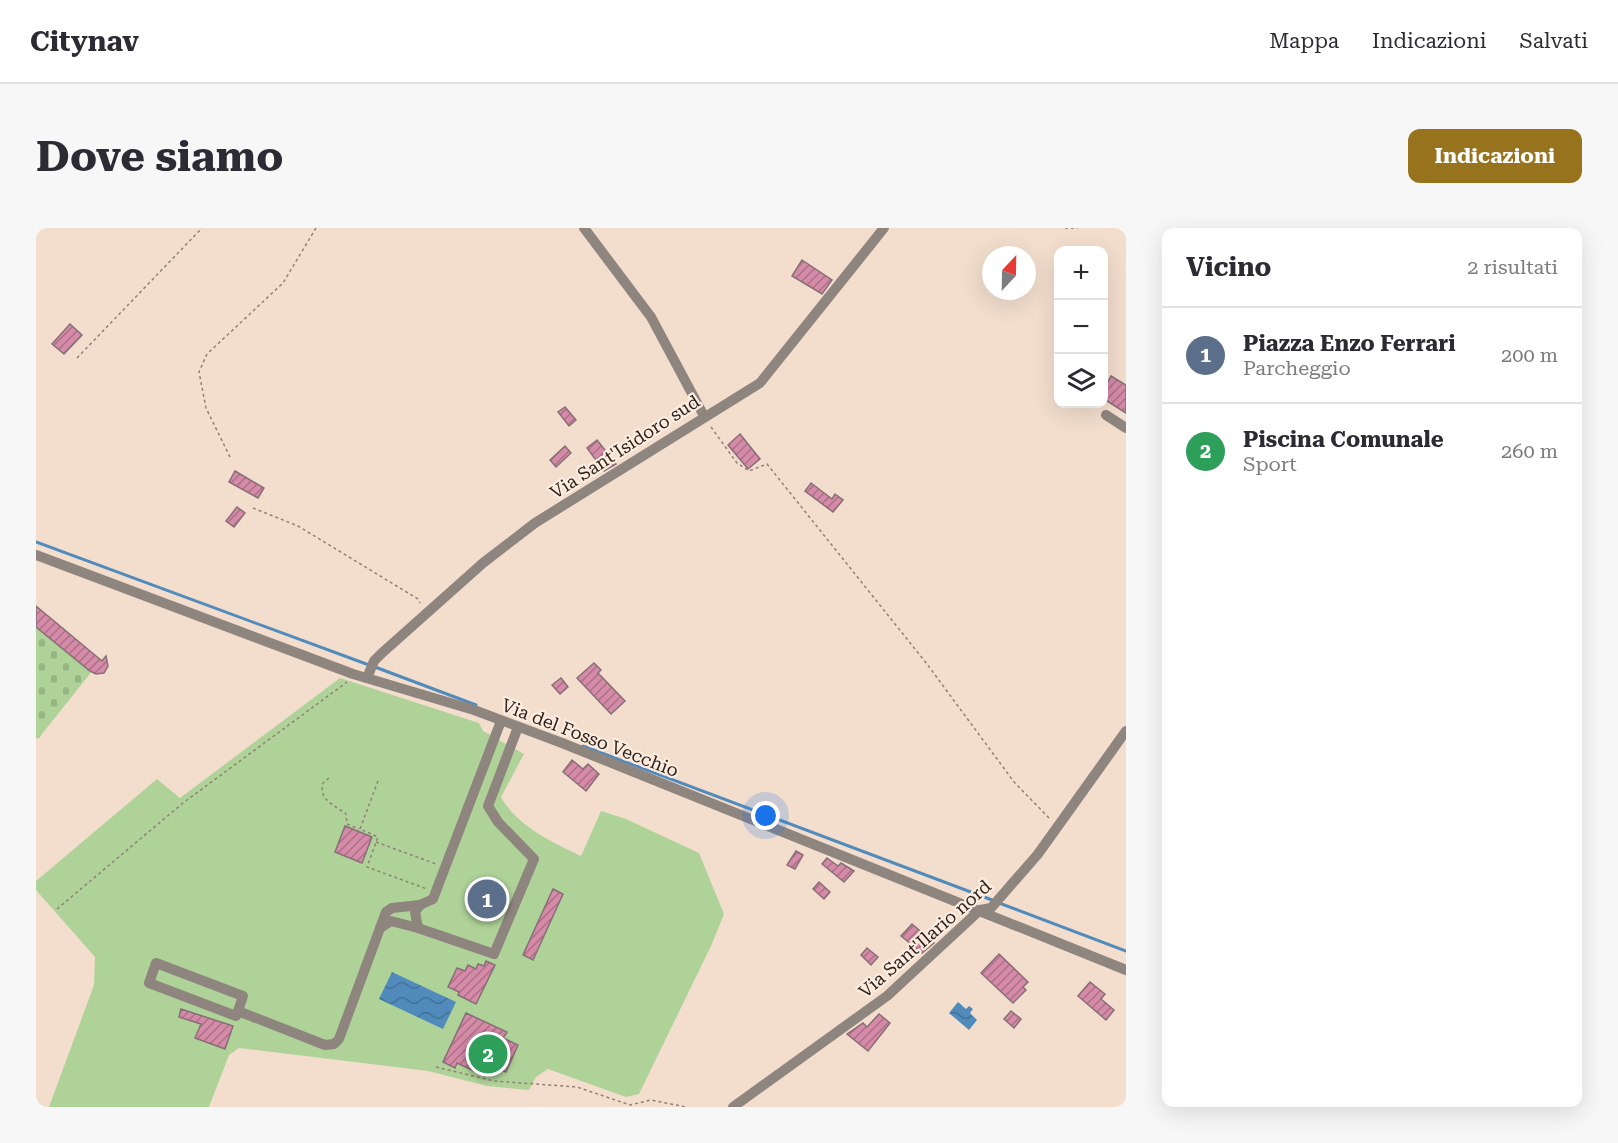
<!DOCTYPE html>
<html lang="it">
<meta charset="utf-8">
<style>
body{margin:0;font-family:"Roboto Serif",serif;background:#f7f7f7;color:#2b2b33}
.controls{position:absolute;right:18px;top:18px;display:grid;overflow:hidden;border-radius:12px;box-shadow:0 6px 24px #0002}
.controls button{width:54px;height:54px;display:grid;place-items:center;padding:0;border:0;border-bottom:2px solid #e1e1e2;background:#fff;color:#2b2b33;font:30px sans-serif}
.compass{position:absolute;left:946px;top:18px;width:54px;height:54px;border-radius:50%;background:#fff;box-shadow:0 6px 24px #0002;rotate:22deg}
.you{position:absolute;left:730px;top:588px;width:21px;height:21px;margin:-15px;border:4px solid #fff;border-radius:50%;background:#1a73e8;box-shadow:0 0 0 9px #1a73e833}
.badge{display:grid;place-items:center;width:39px;height:39px;border-radius:50%;background:#98731d;color:#fff;font-size:20px;font-weight:700}
.pin{position:absolute;translate:-50% -50%;border:3px solid #fff;box-shadow:0 2px 6px #0006}
.list{margin:0;padding:0;list-style:none}
h2{display:flex;justify-content:space-between;align-items:center;height:78px;margin:0;padding:0 24px;font-size:26px}
h2 small{font-size:20px;font-weight:400;color:#7c7c81}
.list li{display:grid;grid-template-columns:39px 1fr auto;gap:18px;align-items:center;box-sizing:border-box;height:96px;padding:0 24px;border-top:2px solid #e1e1e2}
.list b{display:block;font-size:22px;white-space:nowrap}
.list p{margin:0;font-size:20px;white-space:nowrap;color:#7c7c81}
.list em{font-size:20px;font-style:normal;color:#7c7c81}
.icon{flex:none;width:33px;height:33px;fill:none;stroke:currentColor;stroke-width:2;stroke-linecap:round;stroke-linejoin:round}
.map{position:relative;flex:none;width:1090px;height:879px;overflow:hidden;border-radius:12px}
header{display:flex;align-items:center;gap:36px;box-sizing:border-box;height:84px;padding:0 30px;background:#fff;border-bottom:2px solid #e1e1e2}
header strong{font-size:28px}
nav{display:flex;gap:33px;margin-inline-start:auto;font-size:21px}
.intro{display:flex;align-items:center;justify-content:space-between;box-sizing:border-box;height:144px;padding:0 36px}
h1{margin:0;font-size:42px}
.button{padding:15px 27px;border-radius:12px;background:#98731d;color:#fff;font-size:21px;font-weight:700}
main{display:flex;gap:36px;padding:0 36px}
aside{flex:1;background:#fff;border-radius:12px;box-shadow:0 6px 24px #0002}
.map>svg:first-child{display:block}
.cemetery{fill:url(#cemetery-stones)}
.park{fill:#afd299}
.water{fill:url(#water-waves)}
.lines{fill:none;stroke-linecap:round;stroke-linejoin:round}
.stream{stroke:#508bbc;stroke-width:3}
.building{fill:url(#building-hatch);stroke:#876f77;stroke-width:1.5}
.path{stroke:#8f8175;stroke-width:1.5;stroke-dasharray:3 3;stroke-linecap:butt}
.minor{stroke:#8f857f;stroke-width:10}
.labels{text-anchor:middle;stroke-width:4.5;stroke-linejoin:round;paint-order:stroke}
.street-label{font-size:18px;fill:#2b231d;stroke:#fdecdf}
</style>
<header>
<strong>Citynav</strong>
<nav><a>Mappa</a><a>Indicazioni</a><a>Salvati</a></nav>
</header>
<div class="intro"><h1>Dove siamo</h1><a class="button">Indicazioni</a></div>
<main>
<div class="map">
<svg width="1090" height="879" viewBox="0 0 1090 879">
<defs>
<pattern id="cemetery-stones" width="16" height="16" patternUnits="userSpaceOnUse" patternTransform="scale(1.5)"><rect width="16" height="16" fill="#afd299"/><path d="M2 7V4a2 2 0 0 1 4 0v3zM10 15v-3a2 2 0 0 1 4 0v3z" fill="#97b483"/></pattern>
<pattern id="water-waves" width="16" height="10" patternUnits="userSpaceOnUse" patternTransform="scale(1.5)"><rect width="16" height="10" fill="#508bbc"/><path d="M0 5q4-4 8 0t8 0" fill="none" stroke="#437198"/></pattern>
<pattern id="building-hatch" width="6" height="6" patternUnits="userSpaceOnUse" patternTransform="scale(1.5)"><rect width="6" height="6" fill="#d58aa7"/><path d="M-1 1l2-2M0 6l6-6M5 7l2-2" fill="none" stroke="#ad7087"/></pattern>
</defs>
<rect width="100%" height="100%" fill="#f3decd"/>
<polygon class="cemetery" points="0,380 65,432 2,511 0,510"/>
<path class="park" d="M 304,450 L 443,495 L 447,503 L 488,526 L 465,569 C 481,598 516,614 545,628 L 565,583 L 590,591 L 663,625 L 688,686 L 675,718 L 603,866 L 590,869 L 512,841 L 500,849 L 493,862 L 451,858 L 392,843 L 203,820 L 193,827 L 173,879 L 13,879 L 58,757 L 59,729 L 0,662 L 0,653 L 121,551 L 144,570 Z"/>
<g class="water">
<polygon points="356,744 420,774 407,801 343,771"/>
<polygon points="922,774 930,781 933,778 937,781 934,785 941,792 933,802 913,785"/>
</g>
<g class="lines">
<g class="stream">
<polyline points="0,314 333,437"/>
<polyline points="339,439 440,477"/>
<polyline points="547,518 956,672"/>
<polyline points="963,675 1090,723"/>
</g>
</g>
<g class="building">
<polygon points="766,32 796,52 786,66 756,48"/>
<polygon points="34,96 46,107 28,126 16,116"/>
<polygon points="1075,148 1090,157 1090,185 1068,171 1068,161"/>
<polygon points="529,179 540,192 533,198 522,184"/>
<polygon points="704,206 724,231 712,241 692,217"/>
<polygon points="561,212 580,236 568,243 551,220"/>
<polygon points="529,218 535,225 520,239 514,232"/>
<polygon points="199,243 228,260 222,270 193,254"/>
<polygon points="775,255 796,271 799,266 807,272 797,284 769,263"/>
<polygon points="201,279 209,285 198,299 190,293"/>
<polygon points="0,378 66,433 70,428 72,438 68,445 60,446 54,443 0,399"/>
<polygon points="558,435 565,442 562,445 589,473 575,486 541,450"/>
<polygon points="525,450 532,459 524,466 516,457"/>
<polygon points="536,532 547,541 552,536 563,546 550,563 527,544"/>
<polygon points="309,598 336,609 326,635 299,624"/>
<polygon points="760,623 767,627 759,641 751,637"/>
<polygon points="791,630 802,638 805,635 818,643 808,654 786,636"/>
<polygon points="783,654 794,664 788,671 777,661"/>
<polygon points="517,661 527,666 497,732 487,727"/>
<polygon points="876,696 898,715 886,725 865,708"/>
<polygon points="831,720 842,729 835,737 825,727"/>
<polygon points="963,726 992,754 987,759 990,762 977,775 945,745"/>
<polygon points="450,733 459,737 440,776 422,767 423,764 412,759 421,740 429,743 432,737 440,741 442,736 448,738"/>
<polygon points="1054,754 1069,766 1065,771 1078,782 1070,792 1042,768"/>
<polygon points="145,781 197,798 189,821 159,810 165,796 143,789"/>
<polygon points="975,783 985,791 978,800 968,791"/>
<polygon points="430,785 471,804 467,810 482,817 470,844 454,837 449,848 421,835 419,840 407,834"/>
<polygon points="843,786 854,795 832,823 811,806 827,795 831,799"/>
</g>
<g class="lines">
<g class="path">
<polyline points="1029,0 1042,0"/>
<polyline points="41,130 166,0"/>
<polyline points="675,199 701,235 713,243 731,236 891,436 978,554 1014,591"/>
<polyline points="194,229 170,180 163,144 171,126 247,55 280,0"/>
<polyline points="217,280 262,298 382,371 384,375"/>
<path d="M 293,550 L 287,555 C 282,572 299,577 310,586 L 311,596 L 323,601"/>
<polyline points="342,553 324,601 342,609 331,639 391,661"/>
<polyline points="340,614 400,636"/>
<polyline points="21,681 147,575 311,454"/>
<polyline points="400,839 458,853 541,859 594,877 615,872 650,879"/>
</g>
<g class="minor">
<polyline points="548,0 615,89 668,188"/>
<polyline points="1070,187 1090,200"/>
<polyline points="0,327 317,446 438,482 526,515 1090,742"/>
<polyline points="331,450 338,433 346,425 447,335 499,295 724,155 848,0"/>
<polyline points="465,493 397,671 384,677 379,684 382,700 458,726 498,631 462,594 452,578 482,499"/>
<polyline points="344,700 355,693 382,700"/>
<polyline points="202,783 207,768 120,735 113,755 200,788 202,783 289,817 298,816 303,811 350,684 356,680 384,677"/>
<polyline points="697,879 851,768 944,682 955,680 1002,626 1090,503"/>
</g>
</g>
<g class="labels">
<g class="street-label">
<text transform="translate(589 219) rotate(-33)" y="6">Via Sant'Isidoro sud</text>
<text transform="translate(554 510) rotate(21)" y="6">Via del Fosso Vecchio</text>
<text transform="translate(889 711) rotate(-41)" y="6">Via Sant'Ilario nord</text>
</g>
</g>
</svg>
<div class="controls">
<button>+</button>
<button>−</button>
<button><svg class="icon" aria-label="layers" viewBox="0 0 24 24"><path d="M12 4l9 5-9 5-9-5zM3 14l9 5 9-5"/></svg></button>
</div>
<svg class="compass" viewBox="-18 -18 36 36"><path d="M0-13l5 13h-10z" fill="#e53935"/><path d="M0 13l5-13h-10z" fill="#7c7c81"/></svg>
<div class="you"></div>
<div class="pin badge" style="left:451px;top:671px;background:#5c6f8a">1</div>
<div class="pin badge" style="left:452px;top:826px;background:#2e9e5b">2</div>
</div>
<aside>
<h2>Vicino<small>2 risultati</small></h2>
<ul class="list">
<li><span class="badge" style="background:#5c6f8a">1</span><div><b>Piazza Enzo Ferrari</b><p>Parcheggio</p></div><em>200 m</em></li>
<li><span class="badge" style="background:#2e9e5b">2</span><div><b>Piscina Comunale</b><p>Sport</p></div><em>260 m</em></li>
</ul>
</aside>
</main>
